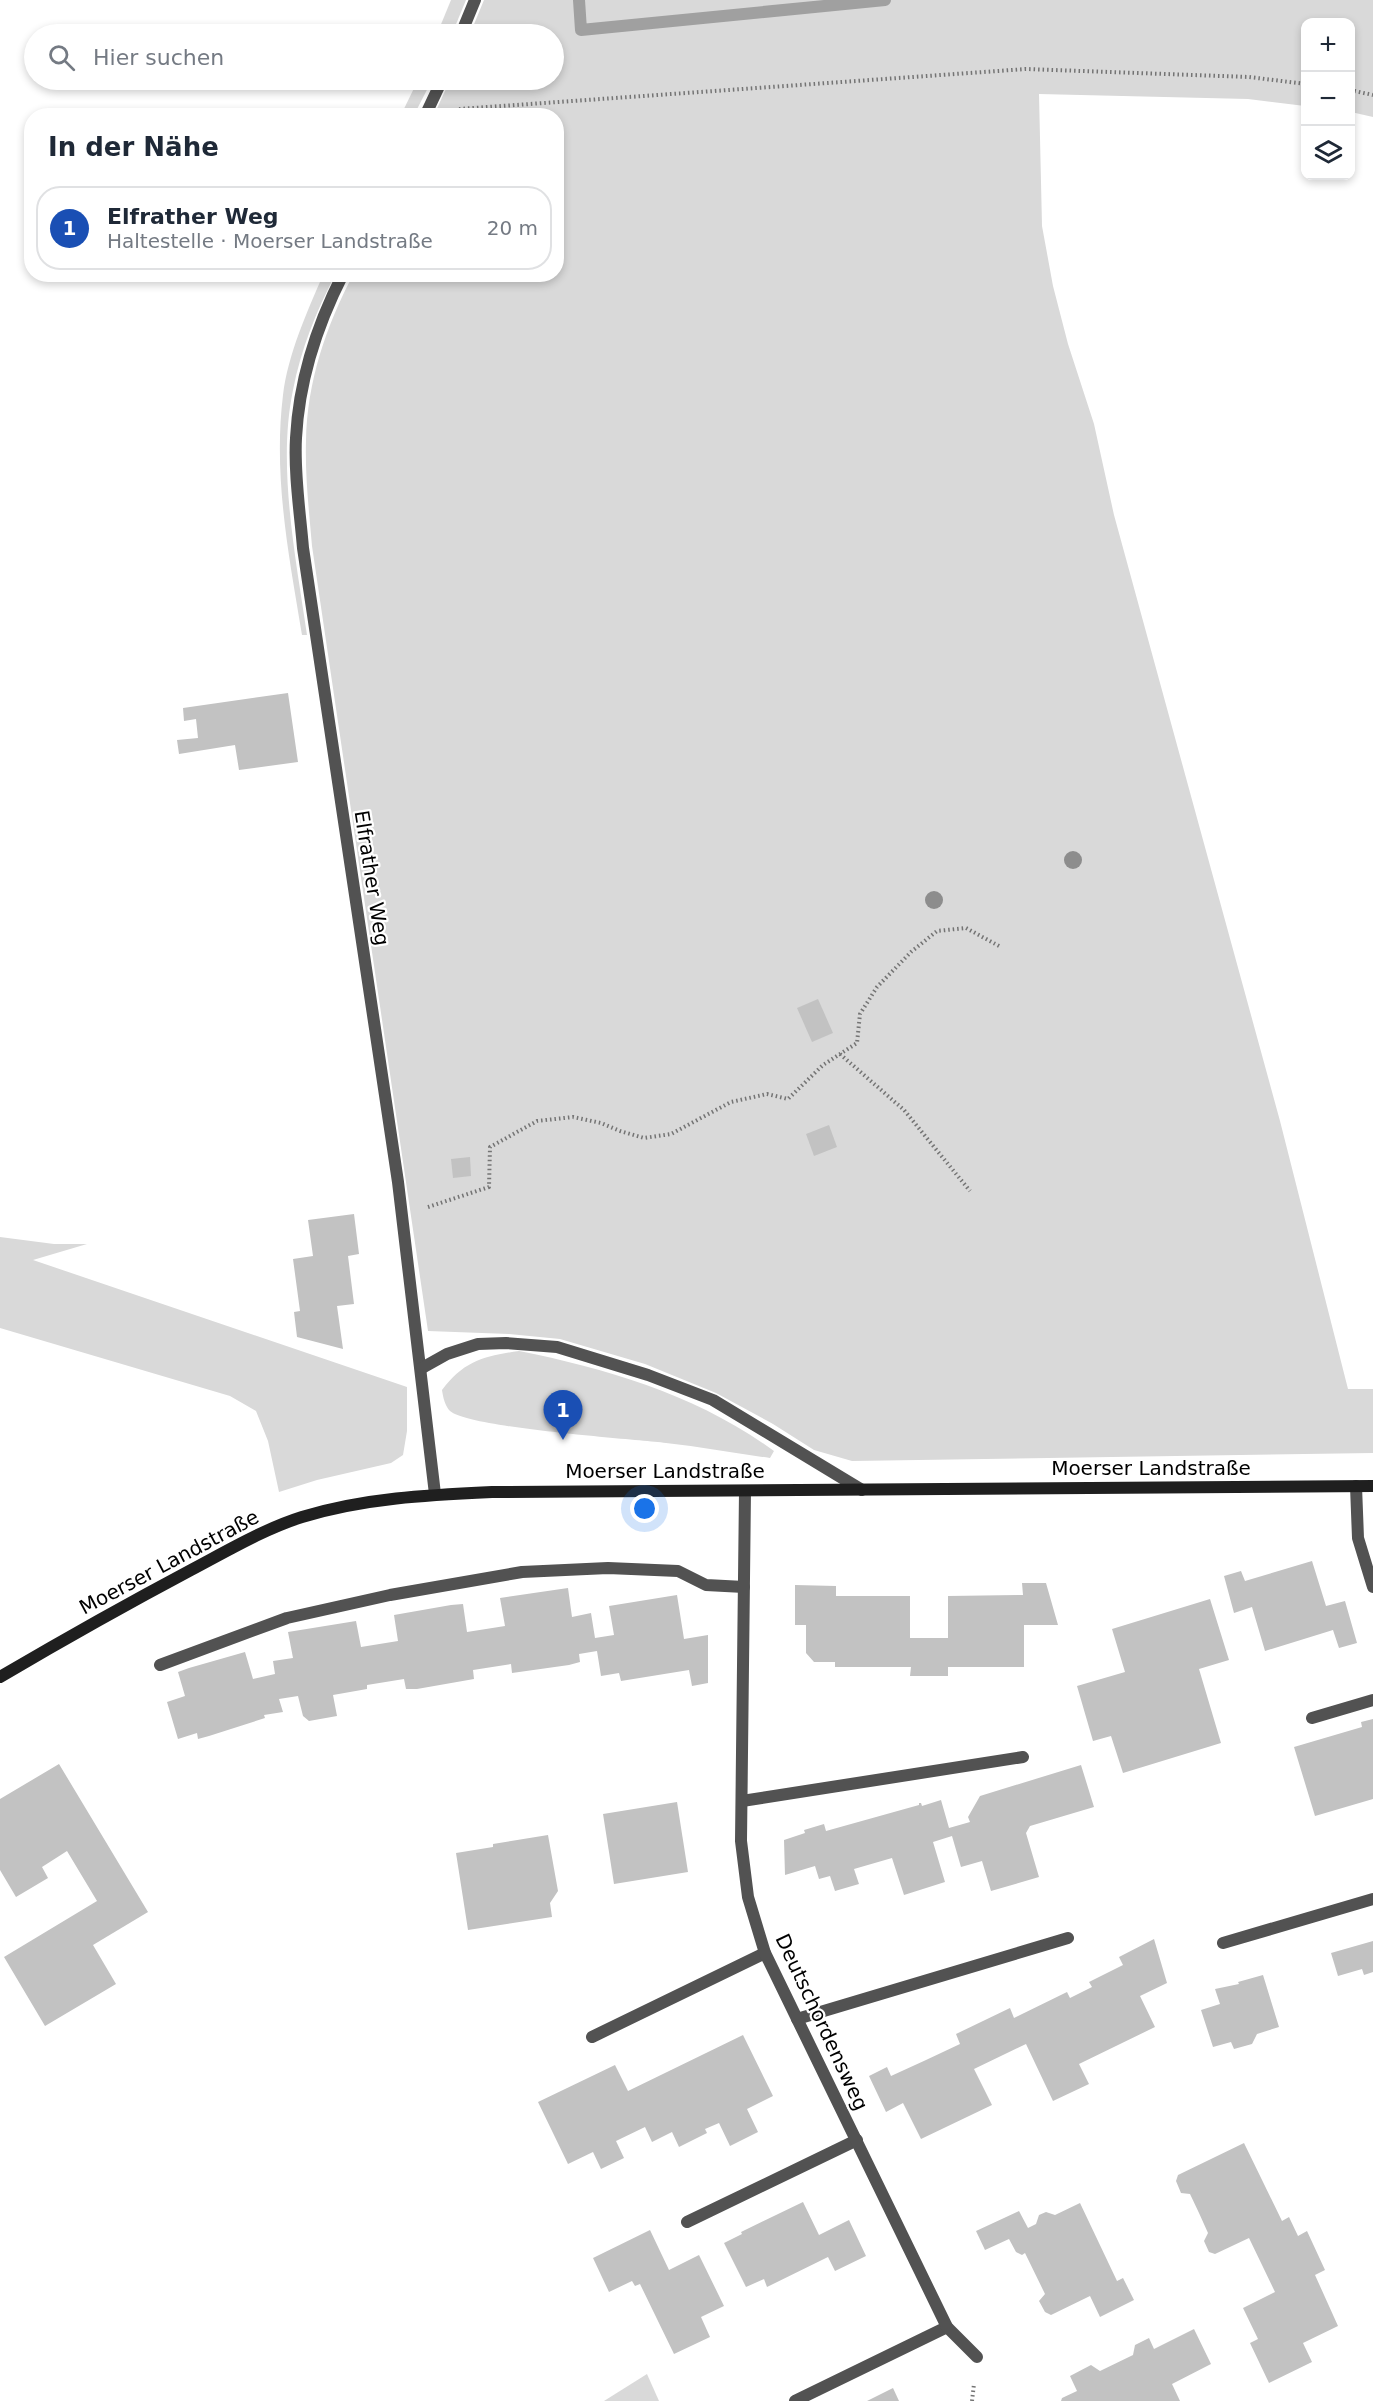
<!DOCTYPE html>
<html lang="de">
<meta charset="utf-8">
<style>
body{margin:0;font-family:"DejaVu Sans",sans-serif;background:#f2f2f3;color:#1f2937}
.controls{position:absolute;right:18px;top:18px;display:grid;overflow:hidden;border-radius:12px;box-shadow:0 3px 9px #0003}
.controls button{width:54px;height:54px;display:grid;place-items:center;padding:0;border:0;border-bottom:2px solid #e0e1e3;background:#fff;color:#1f2937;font:30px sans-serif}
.you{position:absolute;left:645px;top:1509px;width:21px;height:21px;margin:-15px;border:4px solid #fff;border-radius:50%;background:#1a73e8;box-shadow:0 0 0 9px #1a73e833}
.badge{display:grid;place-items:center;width:39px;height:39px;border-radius:50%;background:#d93025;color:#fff;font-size:20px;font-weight:700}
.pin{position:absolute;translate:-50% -50px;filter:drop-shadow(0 2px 3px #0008)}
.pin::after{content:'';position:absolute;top:32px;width:21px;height:18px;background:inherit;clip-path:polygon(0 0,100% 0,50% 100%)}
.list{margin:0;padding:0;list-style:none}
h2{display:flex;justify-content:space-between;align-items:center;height:78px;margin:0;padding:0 24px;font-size:26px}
h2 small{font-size:20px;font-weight:400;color:#747a83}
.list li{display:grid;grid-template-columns:39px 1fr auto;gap:18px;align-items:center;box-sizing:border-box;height:84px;margin:0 12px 12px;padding:0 12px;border:2px solid #e0e1e3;border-radius:24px}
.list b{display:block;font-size:22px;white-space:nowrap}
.list p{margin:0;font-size:20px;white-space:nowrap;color:#747a83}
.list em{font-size:20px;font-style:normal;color:#747a83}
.icon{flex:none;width:33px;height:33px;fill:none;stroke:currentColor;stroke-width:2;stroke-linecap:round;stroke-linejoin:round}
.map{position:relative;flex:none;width:1373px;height:2401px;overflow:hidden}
.search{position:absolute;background:#fff;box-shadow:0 3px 9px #0003;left:24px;top:24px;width:540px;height:66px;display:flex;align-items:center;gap:15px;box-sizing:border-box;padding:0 21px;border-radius:33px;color:#747a83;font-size:22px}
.panel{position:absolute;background:#fff;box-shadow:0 3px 9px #0003;left:24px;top:108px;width:540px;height:174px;border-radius:24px}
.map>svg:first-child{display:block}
.green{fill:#d9d9d9}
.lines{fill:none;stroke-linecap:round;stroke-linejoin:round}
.stream{stroke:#a0a0a0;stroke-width:12}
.building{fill:#c2c2c2}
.path{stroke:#747474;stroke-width:4;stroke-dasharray:1.5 3;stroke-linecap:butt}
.service{stroke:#525252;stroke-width:12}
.minor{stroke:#525252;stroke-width:12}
.secondary{stroke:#1f1f1f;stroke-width:12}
.tree{fill:#8d8d8d}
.labels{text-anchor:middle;stroke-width:4.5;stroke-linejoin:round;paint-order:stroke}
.street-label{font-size:20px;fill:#000;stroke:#fff}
</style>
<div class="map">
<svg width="1373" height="2401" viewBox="0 0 1373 2401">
<rect width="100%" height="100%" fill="#fff"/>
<g class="green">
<polygon points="451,0 466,0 452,34 437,34"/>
<path d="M 484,0 L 1373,0 L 1373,117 L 1351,112 L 1350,22 L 1306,22 L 1305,106 L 1248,99 L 1039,94 L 1042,226 L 1053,286 L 1068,344 L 1094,424 L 1114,515 L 1280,1121 L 1348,1389 L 1373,1389 L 1373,1453 L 852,1461 L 814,1450 L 773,1424 L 716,1393 L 645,1364 L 560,1339 L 509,1334 L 428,1331 L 312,546 C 309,511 305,476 306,441 C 307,382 326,326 353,275 L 556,274 L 556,116 L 434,115 L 450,80 L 554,80 L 554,34 L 470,34 Z"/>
<polygon points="418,80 432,80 414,115 401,115"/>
<path d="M 323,275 L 335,275 C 316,312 301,349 293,390 C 277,466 296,559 307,635 L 302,635 C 289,556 273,477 283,395 C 288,354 307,312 323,275 Z"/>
<polygon points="0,1237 54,1244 87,1244 33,1260 407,1387 407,1431 403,1455 391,1463 317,1480 279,1492 268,1441 256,1411 230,1396 0,1328"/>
<path d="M 519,1351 C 609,1369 699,1396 774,1451 L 770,1458 C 735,1453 701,1447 666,1443 C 631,1439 470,1428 450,1411 C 445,1406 443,1397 442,1390 C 464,1361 484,1356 519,1351 Z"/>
<polygon points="647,2374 659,2401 604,2401"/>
</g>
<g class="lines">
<polyline class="stream" points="579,0 581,30 885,0"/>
</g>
<g class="building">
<polygon points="288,693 298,762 239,770 235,745 179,754 177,740 198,738 196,719 184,721 183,708"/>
<polygon points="818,999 833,1033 812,1042 797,1008"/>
<polygon points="829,1125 837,1147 814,1156 806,1134"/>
<polygon points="470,1157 471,1176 453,1178 451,1159"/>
<polygon points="354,1214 359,1254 348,1256 354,1304 337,1306 343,1349 297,1337 294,1312 300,1311 293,1259 313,1256 308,1220"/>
<polygon points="1312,1561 1326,1606 1345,1601 1357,1643 1339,1648 1333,1630 1265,1651 1252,1607 1234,1613 1224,1576 1241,1571 1245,1581"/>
<polygon points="1022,1583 1046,1583 1058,1625 1024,1625 1024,1667 948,1667 948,1676 910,1676 911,1667 835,1667 835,1662 814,1662 806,1653 806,1625 795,1625 795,1585 836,1586 836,1596 910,1596 910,1638 948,1638 948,1596 1023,1595"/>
<polygon points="568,1588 572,1617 591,1613 595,1638 614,1635 609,1606 677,1595 684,1639 708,1635 708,1683 692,1686 689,1670 621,1681 619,1673 601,1676 597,1651 579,1654 580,1662 569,1665 512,1673 511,1664 473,1670 474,1679 417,1689 406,1689 404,1679 367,1685 367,1689 333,1695 337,1716 309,1721 303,1716 298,1696 279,1699 283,1712 264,1715 265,1718 209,1736 198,1739 197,1733 178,1739 167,1702 185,1696 178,1672 189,1668 245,1652 253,1679 275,1674 273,1661 293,1658 288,1632 356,1621 361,1647 398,1641 394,1615 451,1605 463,1604 467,1632 505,1626 500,1598"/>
<polygon points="1210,1599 1229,1660 1199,1669 1221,1743 1123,1773 1111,1736 1093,1741 1077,1686 1125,1672 1112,1629"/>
<polygon points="1373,1719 1373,1799 1315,1816 1294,1747 1362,1727 1361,1722"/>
<polygon points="59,1764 148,1912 93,1945 116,1984 45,2026 4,1957 97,1901 67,1851 42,1867 48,1878 16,1897 0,1870 0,1799"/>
<polygon points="1081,1765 1094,1807 1030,1826 1026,1833 1039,1877 991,1891 982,1861 961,1867 952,1836 933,1842 945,1882 904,1895 892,1858 854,1869 859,1884 835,1891 830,1876 819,1879 815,1866 785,1875 784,1840 805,1833 804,1830 824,1824 826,1831 919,1805 919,1803 921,1803 922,1806 941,1800 949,1828 970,1822 968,1817 980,1796"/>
<polygon points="677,1802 688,1872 614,1884 603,1814"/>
<polygon points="548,1835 558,1891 550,1903 552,1917 468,1930 456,1853 493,1847 493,1844"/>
<polygon points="1154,1939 1167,1983 1140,1996 1155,2027 1079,2064 1089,2084 1053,2101 1026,2044 974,2069 992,2105 921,2139 903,2103 886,2112 869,2076 887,2067 891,2076 926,2060 960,2044 956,2034 1010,2008 1014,2018 1067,1992 1070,1998 1092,1987 1089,1982 1123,1965 1119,1957"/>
<polygon points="1373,1941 1373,1972 1364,1975 1362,1969 1338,1976 1331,1953"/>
<polygon points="1263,1975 1279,2027 1257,2034 1252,2044 1234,2049 1231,2042 1213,2047 1201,2010 1220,2004 1215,1989 1239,1984 1238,1982"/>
<polygon points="743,2035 773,2096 747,2109 758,2132 730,2146 719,2123 705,2129 707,2133 679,2147 672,2132 652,2142 645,2127 616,2141 624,2158 601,2169 593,2152 568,2164 538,2102 615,2065 628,2091"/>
<polygon points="1244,2143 1282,2221 1289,2217 1298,2236 1307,2231 1325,2270 1315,2275 1338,2326 1303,2343 1312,2362 1269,2383 1250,2343 1258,2339 1243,2308 1275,2292 1249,2238 1215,2254 1209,2252 1204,2241 1208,2233 1199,2213 1190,2194 1181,2193 1176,2181 1178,2175"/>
<polygon points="803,2202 819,2235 849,2220 866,2256 835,2271 828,2257 767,2287 764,2279 746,2287 724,2243 742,2234 741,2232"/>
<polygon points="1080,2203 1117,2281 1123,2278 1134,2300 1100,2317 1090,2296 1051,2315 1045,2312 1039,2301 1045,2294 1025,2253 1022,2255 1016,2252 1009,2239 985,2250 976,2231 1019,2211 1028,2228 1036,2224 1039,2215 1046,2212 1055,2215"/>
<polygon points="650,2230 669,2270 699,2255 724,2306 701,2317 710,2337 674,2354 640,2284 635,2286 632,2281 609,2292 593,2258"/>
<polygon points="1194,2329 1211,2364 1172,2384 1180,2401 1061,2401 1062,2398 1077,2391 1070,2376 1091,2365 1100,2371 1133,2355 1135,2345 1149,2338 1154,2349"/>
<polygon points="893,2388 899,2401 867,2401"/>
</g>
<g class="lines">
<g class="path">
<polyline points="1350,90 1373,95"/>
<polyline points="459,109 1026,69 1249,77 1306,84"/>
<polyline points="840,1054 904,1110 970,1191"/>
<polyline points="428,1207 489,1187 490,1147 537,1121 573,1117 601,1123 620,1131 644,1138 671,1134 731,1102 767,1094 788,1099 823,1065 857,1043 860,1014 877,987 911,952 937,931 966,928 999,946"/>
<polyline points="972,2401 974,2384"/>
</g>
<g class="service">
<polyline points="461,34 475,0"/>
<polyline points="425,116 442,80"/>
<path d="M 343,274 C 317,325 299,380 296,438 C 294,474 300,512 303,548 L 398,1182 L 435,1494"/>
<polyline points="422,1368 447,1354 478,1344 506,1343 557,1347 648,1375 713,1400 862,1490"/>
<polyline points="1356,1486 1358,1538 1373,1587"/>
<polyline points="160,1665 287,1618 390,1595 522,1572 608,1568 678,1571 706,1585 744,1587"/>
<polyline points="1312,1718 1373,1700"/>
<polyline points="742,1801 1023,1757"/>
<polyline points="1223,1943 1373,1899"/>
<polyline points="797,2019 1068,1938"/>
<polyline points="592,2037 765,1953"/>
<polyline points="687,2222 857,2140"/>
<polyline points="795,2401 947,2327"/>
</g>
<polyline class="minor" points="745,1491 741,1841 748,1897 765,1953 947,2327 977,2357"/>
<path class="secondary" d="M 0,1677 C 63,1640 127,1604 191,1570 C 227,1551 264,1529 302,1517 C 364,1498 428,1495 492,1492 L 1373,1486"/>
</g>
<g class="tree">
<circle cx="1073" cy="860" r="9"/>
<circle cx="934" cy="900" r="9"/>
</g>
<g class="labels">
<g class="street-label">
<text transform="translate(372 878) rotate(81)" y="7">Elfrather Weg</text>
<text x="1151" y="1475">Moerser Landstraße</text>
<text x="665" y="1478">Moerser Landstraße</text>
<text transform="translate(169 1562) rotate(-28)" y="7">Moerser Landstraße</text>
<text transform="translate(822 2022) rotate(65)" y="7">Deutschordensweg</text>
</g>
</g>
</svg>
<div class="controls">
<button>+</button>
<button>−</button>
<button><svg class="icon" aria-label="layers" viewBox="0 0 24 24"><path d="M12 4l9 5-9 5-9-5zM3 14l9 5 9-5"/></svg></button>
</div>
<div class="you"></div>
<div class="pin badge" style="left:563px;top:1440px;background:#1a4fb4">1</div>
<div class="search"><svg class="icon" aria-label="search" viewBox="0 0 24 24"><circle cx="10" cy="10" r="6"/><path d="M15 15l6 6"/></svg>Hier suchen</div>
<section class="panel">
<h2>In der Nähe<small></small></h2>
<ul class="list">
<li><span class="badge" style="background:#1a4fb4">1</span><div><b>Elfrather Weg</b><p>Haltestelle · Moerser Landstraße</p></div><em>20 m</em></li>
</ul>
</section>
</div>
